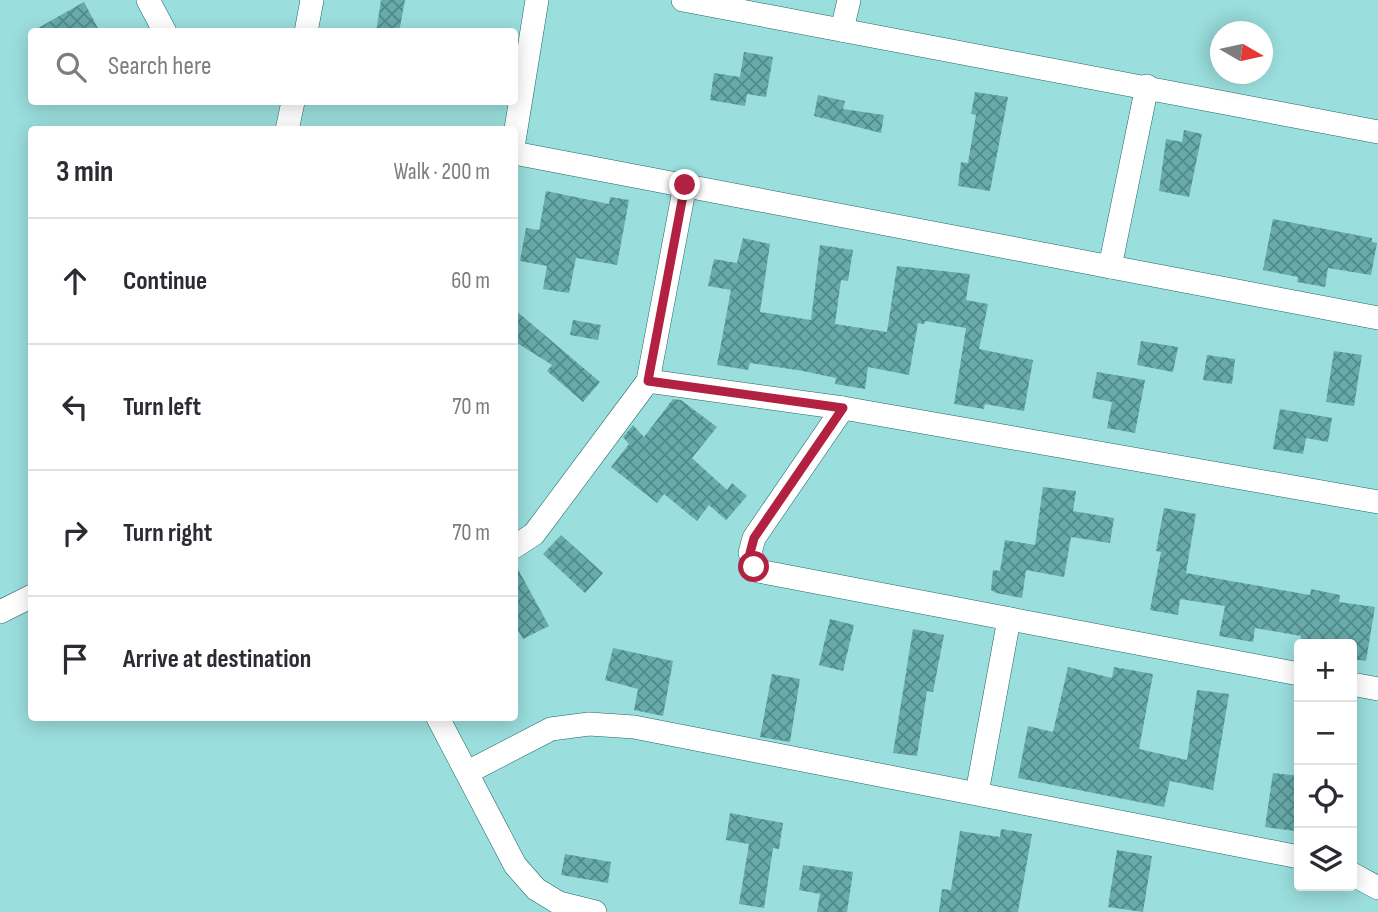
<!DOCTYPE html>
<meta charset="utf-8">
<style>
body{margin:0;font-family:"Sofia Sans Condensed",sans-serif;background:#f2f2f3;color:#2b2b33}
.controls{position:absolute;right:21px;bottom:21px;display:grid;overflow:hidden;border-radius:7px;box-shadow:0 4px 18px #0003}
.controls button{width:63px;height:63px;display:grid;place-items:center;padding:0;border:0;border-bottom:2px solid #e1e1e2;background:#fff;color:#2b2b33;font:35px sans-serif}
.compass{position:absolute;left:1210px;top:21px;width:63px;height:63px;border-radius:50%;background:#fff;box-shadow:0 4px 18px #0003;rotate:99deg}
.stop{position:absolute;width:21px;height:21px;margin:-16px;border:5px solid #b32142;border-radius:50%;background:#fff}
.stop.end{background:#b32142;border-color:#fff;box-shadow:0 2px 7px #0008}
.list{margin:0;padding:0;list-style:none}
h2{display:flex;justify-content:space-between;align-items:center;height:91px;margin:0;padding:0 28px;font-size:30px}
h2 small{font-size:23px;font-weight:400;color:#7c7c81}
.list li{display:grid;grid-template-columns:46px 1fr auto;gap:21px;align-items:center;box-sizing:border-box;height:126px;padding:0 28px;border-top:2px solid #e1e1e2}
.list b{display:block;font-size:26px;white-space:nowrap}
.list em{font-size:23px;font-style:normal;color:#7c7c81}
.icon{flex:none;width:38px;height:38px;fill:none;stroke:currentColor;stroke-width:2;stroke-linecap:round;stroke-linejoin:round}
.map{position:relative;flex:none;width:1378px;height:912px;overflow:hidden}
.search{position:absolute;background:#fff;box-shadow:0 4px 18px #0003;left:28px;top:28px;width:490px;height:77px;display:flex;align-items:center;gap:18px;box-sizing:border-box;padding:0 24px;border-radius:7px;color:#7c7c81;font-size:26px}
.panel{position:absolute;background:#fff;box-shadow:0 4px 18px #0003;left:28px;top:126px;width:490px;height:595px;border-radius:7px}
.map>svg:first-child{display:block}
.building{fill:url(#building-cross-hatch)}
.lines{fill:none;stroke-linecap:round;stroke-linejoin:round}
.minor-casing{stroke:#1e6666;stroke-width:24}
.minor{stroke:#fff;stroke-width:23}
.route{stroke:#b32142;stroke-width:9}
</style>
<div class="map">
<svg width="1378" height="912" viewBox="0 0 1378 912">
<defs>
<pattern id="building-cross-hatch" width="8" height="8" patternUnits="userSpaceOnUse" patternTransform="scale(1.75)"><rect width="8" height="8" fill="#67abaa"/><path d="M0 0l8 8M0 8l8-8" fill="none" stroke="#528a8a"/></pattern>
</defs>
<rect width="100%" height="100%" fill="#9adedd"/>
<g class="building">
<polygon points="381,0 405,0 399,32 376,32"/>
<polygon points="84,2 100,32 31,32"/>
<polygon points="744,52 773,57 766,97 747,94 745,106 710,100 714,73 740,77"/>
<polygon points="975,92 1008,97 990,191 958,186 961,162 968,163 976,115 971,114"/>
<polygon points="818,95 845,101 843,109 884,115 881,133 814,116"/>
<polygon points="1184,130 1202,134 1189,197 1159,191 1166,139 1182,142"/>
<polygon points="546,191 609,204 610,197 629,200 617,265 576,258 569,293 543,289 547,266 520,261 526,228 539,230"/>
<polygon points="1273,219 1372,238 1372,242 1377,243 1371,275 1328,268 1325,287 1297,282 1298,277 1263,270"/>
<polygon points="743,238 770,244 760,312 811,320 820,245 853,250 848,281 841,280 835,324 887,332 897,266 970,274 966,300 988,304 979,349 1033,360 1024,411 985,404 984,409 954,404 966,328 925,321 924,324 918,323 909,375 868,367 865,389 835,384 836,378 803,371 750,363 748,370 717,365 731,290 708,286 714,259 737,263"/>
<polygon points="514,309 600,382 583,402 547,371 552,365 514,341"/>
<polygon points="573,320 601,325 598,340 570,335"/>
<polygon points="1141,341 1178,347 1173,372 1137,365"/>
<polygon points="1334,351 1362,355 1354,406 1326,402"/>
<polygon points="1207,355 1235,359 1232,384 1203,380"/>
<polygon points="1097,372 1145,380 1135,433 1107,428 1112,402 1092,398"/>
<polygon points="673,399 681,400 717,427 692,458 727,490 732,483 747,496 726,520 709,505 697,521 664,494 657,503 611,467 629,444 623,437 633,425 644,437"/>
<polygon points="1280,409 1332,418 1328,442 1306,438 1303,454 1273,449"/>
<polygon points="1043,487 1076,491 1073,511 1114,518 1110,543 1071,537 1064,577 1026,570 1022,598 996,593 991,590 993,570 1000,571 1005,540 1035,545"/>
<polygon points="1164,508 1196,514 1186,573 1310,595 1311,589 1340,595 1339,602 1375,607 1366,661 1352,659 1352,644 1299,644 1301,636 1255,628 1253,642 1219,636 1225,606 1180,599 1178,615 1150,610 1161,552 1156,551"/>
<polygon points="561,535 603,573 585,593 543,554"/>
<polygon points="514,562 549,626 523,639 514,624"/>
<polygon points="830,619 854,625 843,671 819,665"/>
<polygon points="913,629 944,635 933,692 927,691 917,756 893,753"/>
<polygon points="613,648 673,661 663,716 634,710 638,689 605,680"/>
<polygon points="1068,667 1112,678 1114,667 1153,674 1139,749 1187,760 1197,690 1229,694 1213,790 1170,781 1164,807 1018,778 1028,726 1053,732"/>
<polygon points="772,674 800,679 790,742 760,737"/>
<polygon points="1273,773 1299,776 1295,831 1265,827"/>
<polygon points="730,813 783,823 779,849 773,848 764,908 739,904 749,844 726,840"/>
<polygon points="1001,829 1032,834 1018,912 939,912 942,889 951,890 960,831 1000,837"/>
<polygon points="1117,850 1152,856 1143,912 1108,907"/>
<polygon points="565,854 611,862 608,883 561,875"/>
<polygon points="803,865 853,872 847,912 817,912 820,894 799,890"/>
</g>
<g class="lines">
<defs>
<g id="minor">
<polyline points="148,0 165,32"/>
<polyline points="683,0 1378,132"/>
<polyline points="842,30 849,0"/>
<polyline points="306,32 312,0"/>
<polyline points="287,130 293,102"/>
<polyline points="514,141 537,0"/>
<polyline points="514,153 1378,318"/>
<polyline points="1110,267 1147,86"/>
<polyline points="648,381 843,408 1378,502"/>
<polyline points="843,408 754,538 750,553 758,571 1299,674"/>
<polyline points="514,547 534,534 648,381 685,185"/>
<polyline points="0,612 32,596"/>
<polyline points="1352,684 1378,689"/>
<polyline points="438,718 515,865 536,889 559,903 595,912"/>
<polyline points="468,772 551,729 589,724 634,727 1299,857"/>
<polyline points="977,793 1009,619"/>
<polyline points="1352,874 1378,888"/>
</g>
</defs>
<use href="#minor" class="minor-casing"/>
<use href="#minor" class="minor"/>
</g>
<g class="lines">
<polyline class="route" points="685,185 648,381 843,408 754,538 750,553 754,567"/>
</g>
</svg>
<div class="controls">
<button>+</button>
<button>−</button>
<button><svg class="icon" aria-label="locate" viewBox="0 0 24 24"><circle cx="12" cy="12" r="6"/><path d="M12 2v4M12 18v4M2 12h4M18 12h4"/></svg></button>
<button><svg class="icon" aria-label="layers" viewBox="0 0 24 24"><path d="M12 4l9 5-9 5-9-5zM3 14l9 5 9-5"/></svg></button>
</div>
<svg class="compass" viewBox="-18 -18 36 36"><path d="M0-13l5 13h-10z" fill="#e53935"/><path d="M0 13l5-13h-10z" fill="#7c7c81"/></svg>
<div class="stop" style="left:754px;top:567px"></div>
<div class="stop end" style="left:685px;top:185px"></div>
<div class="search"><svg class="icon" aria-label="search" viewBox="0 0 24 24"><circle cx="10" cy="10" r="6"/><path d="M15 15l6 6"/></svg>Search here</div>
<section class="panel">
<h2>3 min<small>Walk · 200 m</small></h2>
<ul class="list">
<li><svg class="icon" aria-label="ahead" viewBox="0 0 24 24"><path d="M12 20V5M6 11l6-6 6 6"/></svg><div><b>Continue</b></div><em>60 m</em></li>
<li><svg class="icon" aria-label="left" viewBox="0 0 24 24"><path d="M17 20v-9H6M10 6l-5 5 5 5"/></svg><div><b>Turn left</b></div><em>70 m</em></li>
<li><svg class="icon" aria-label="right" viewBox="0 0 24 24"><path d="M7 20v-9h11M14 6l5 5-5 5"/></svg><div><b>Turn right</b></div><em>70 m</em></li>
<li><svg class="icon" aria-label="arrive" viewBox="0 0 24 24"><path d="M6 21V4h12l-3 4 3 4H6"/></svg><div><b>Arrive at destination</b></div></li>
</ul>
</section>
</div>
